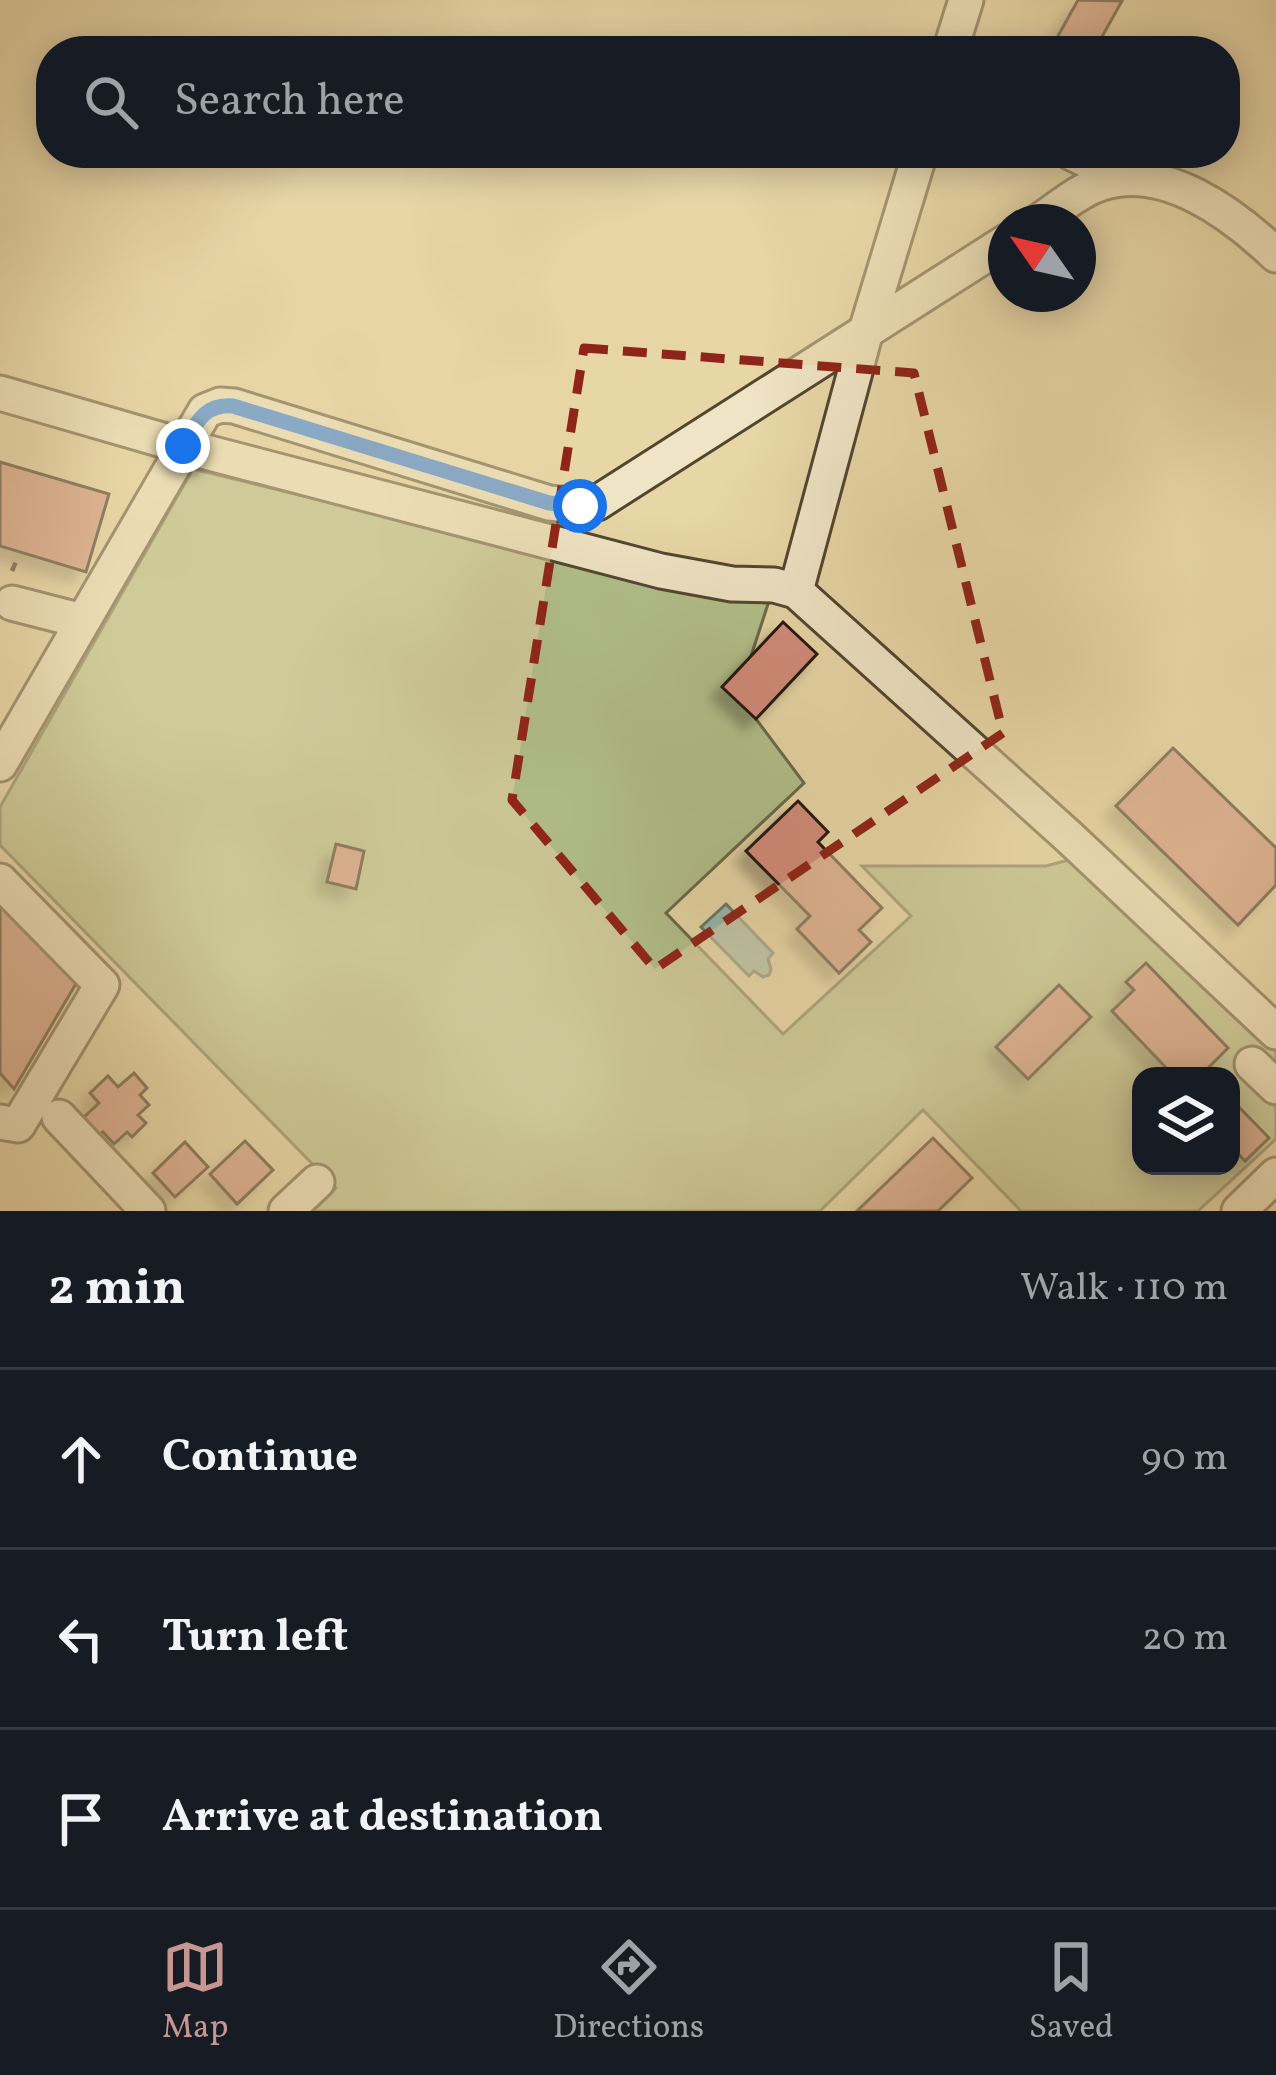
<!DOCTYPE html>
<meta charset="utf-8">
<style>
body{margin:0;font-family:Vollkorn,serif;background:#20242c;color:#f1f3f6}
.controls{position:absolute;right:36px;bottom:36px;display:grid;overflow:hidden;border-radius:24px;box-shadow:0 6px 30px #0003}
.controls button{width:108px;height:108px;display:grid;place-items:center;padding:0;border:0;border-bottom:3px solid #363941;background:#171b24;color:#f1f3f6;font:60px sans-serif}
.compass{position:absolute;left:988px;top:204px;width:108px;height:108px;border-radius:50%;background:#171b24;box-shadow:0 6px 30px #0003;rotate:304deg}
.stop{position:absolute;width:36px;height:36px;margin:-27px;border:9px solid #1a73e8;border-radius:50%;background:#fff}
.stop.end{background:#1a73e8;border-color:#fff;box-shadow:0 3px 12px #0008}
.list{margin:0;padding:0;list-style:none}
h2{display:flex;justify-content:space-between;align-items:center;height:156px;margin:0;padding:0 48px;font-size:51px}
h2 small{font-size:39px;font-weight:400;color:#9ea1a6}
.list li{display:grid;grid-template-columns:78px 1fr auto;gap:36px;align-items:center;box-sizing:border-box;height:180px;padding:0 48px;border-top:3px solid #363941}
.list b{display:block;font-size:45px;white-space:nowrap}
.list em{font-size:39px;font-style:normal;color:#9ea1a6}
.icon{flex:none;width:66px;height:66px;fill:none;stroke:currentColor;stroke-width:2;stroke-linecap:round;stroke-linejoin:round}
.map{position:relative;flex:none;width:1276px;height:1211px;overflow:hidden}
.search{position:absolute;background:#171b24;box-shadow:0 6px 30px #0003;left:36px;right:36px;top:36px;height:132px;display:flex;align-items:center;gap:30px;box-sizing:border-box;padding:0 42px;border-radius:48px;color:#9ea1a6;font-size:45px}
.sheet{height:696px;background:#171b24}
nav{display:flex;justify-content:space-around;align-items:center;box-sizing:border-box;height:168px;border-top:3px solid #363941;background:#171b24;font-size:33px;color:#9ea1a6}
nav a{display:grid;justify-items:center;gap:6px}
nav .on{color:#c59692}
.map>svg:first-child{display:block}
.green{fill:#b1bf8a;stroke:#686a49;stroke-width:3;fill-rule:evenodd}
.water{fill:#97b8ad;stroke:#67776b;stroke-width:3}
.building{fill:#d18b7a;stroke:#201508;stroke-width:3;filter:url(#shadow)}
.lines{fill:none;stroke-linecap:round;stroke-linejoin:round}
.minor-casing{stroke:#524530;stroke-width:39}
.path{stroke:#201508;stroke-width:4.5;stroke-dasharray:9 6;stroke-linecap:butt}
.minor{stroke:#efe4c5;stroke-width:33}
.route{stroke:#1a73e8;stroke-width:15}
.marked{fill:none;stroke:#8f2418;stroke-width:9;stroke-dasharray:24 15;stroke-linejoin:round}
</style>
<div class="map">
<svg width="1276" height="1211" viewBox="0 0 1276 1211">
<defs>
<filter id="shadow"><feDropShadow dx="-11" dy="11" stdDeviation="6" flood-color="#0004"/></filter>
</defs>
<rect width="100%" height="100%" fill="#e7d6a6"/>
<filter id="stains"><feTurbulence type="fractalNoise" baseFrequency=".00167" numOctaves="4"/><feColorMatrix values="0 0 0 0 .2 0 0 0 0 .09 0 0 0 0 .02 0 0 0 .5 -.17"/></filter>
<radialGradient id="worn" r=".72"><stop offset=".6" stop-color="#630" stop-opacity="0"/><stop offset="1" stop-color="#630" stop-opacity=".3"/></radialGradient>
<path class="green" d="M 193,469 L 685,589 L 770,598 L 751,656 L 756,719 L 804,783 L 666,913 L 783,1034 L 911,916 L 862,866 L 1046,866 L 1069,860 L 1276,1050 L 1276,1139 L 1198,1211 L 1021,1211 L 923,1110 L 820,1211 L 313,1211 L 336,1188 L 0,845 L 0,807 ZM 1141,1076 L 1231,1076 L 1231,1166 L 1141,1166 Z"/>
<polygon class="water" points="726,904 773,953 768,959 771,969 769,975 763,977 754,971 749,976 701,927"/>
<g class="building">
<polygon points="1078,0 1122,1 1094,51 1064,51 1053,45"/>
<polygon points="0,462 109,494 86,572 0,546"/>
<polygon points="783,622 817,654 756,719 722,687"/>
<polygon points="1173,748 1276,848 1276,885 1238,925 1116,806"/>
<polygon points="798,801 828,832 818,842 882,908 859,930 871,942 839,973 797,929 810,916 746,851"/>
<polygon points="336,844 364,851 356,889 327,882"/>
<polygon points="0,898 77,982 14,1089 0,1073"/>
<polygon points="1146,963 1228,1048 1200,1076 1174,1076 1112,1011 1134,990 1126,982"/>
<polygon points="1059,985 1091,1017 1028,1079 996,1047"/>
<polygon points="134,1073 147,1088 140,1095 149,1105 138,1115 146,1123 132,1137 127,1132 114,1144 103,1132 99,1135 83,1118 99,1103 90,1093 108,1076 118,1087"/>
<polygon points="1237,1105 1269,1138 1245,1161 1231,1146 1231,1110"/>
<polygon points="933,1138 972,1178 938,1211 857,1211"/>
<polygon points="245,1141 273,1170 237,1204 210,1174"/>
<polygon points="185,1142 208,1167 175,1197 153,1173"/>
</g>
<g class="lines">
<defs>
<g id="minor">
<polyline points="950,51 966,0"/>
<polyline points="1072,153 1122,177"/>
<path d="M 1038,222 C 1058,209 1079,190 1102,183 C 1165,163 1233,214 1276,255"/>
<polyline points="0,393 183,446 661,571 732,584 774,585 796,591 1069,837 1276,1032"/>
<polyline points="796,591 866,331 920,153"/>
<polyline points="12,603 82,621"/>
<polyline points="0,764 205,411 220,405 234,406 549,503 580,506 597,503 1006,242"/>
<polyline points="0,881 102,985 18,1125 0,1122"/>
<polyline points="1252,1064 1276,1087"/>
<polyline points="59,1117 148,1211"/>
<polyline points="286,1211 317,1182"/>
<polyline points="1239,1211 1276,1175"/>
</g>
</defs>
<use href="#minor" class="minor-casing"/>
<polyline class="path" points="12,571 18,557"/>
<use href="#minor" class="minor"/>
</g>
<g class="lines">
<path class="route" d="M 183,446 C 196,424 204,403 233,406 L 549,503 L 580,506"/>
</g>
<path d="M0 0H1276V1211H0ZM 584,348 L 914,373 L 1003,733 L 655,969 L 512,800 Z" fill="#e7d6a6" fill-opacity=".55" fill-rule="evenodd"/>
<path class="marked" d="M 584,348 L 914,373 L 1003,733 L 655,969 L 512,800 Z"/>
<rect width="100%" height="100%" filter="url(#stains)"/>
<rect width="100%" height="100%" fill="url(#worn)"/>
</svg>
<div class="controls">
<button><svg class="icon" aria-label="layers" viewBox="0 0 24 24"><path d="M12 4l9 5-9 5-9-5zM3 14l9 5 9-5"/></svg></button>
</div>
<svg class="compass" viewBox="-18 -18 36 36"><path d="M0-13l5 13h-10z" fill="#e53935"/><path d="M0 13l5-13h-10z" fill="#9ea1a6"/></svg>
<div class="stop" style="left:580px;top:506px"></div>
<div class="stop end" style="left:183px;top:446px"></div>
<div class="search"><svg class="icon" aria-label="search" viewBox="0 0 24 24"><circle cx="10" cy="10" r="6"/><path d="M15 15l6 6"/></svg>Search here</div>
</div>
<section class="sheet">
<h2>2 min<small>Walk · 110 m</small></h2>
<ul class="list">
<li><svg class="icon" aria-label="ahead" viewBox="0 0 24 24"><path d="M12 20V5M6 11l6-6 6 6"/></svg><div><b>Continue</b></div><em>90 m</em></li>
<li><svg class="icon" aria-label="left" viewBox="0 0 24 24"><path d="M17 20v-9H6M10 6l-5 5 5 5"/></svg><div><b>Turn left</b></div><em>20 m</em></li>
<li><svg class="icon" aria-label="arrive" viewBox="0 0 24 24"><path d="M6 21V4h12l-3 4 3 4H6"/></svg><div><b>Arrive at destination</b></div></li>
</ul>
</section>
<nav>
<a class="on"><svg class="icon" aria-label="map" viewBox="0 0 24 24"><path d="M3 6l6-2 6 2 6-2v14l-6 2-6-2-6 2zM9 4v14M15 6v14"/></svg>Map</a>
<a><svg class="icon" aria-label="directions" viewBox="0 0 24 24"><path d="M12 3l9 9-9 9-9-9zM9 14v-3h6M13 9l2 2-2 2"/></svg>Directions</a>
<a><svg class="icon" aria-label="saved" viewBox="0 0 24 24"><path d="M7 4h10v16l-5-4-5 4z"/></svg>Saved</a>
</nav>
